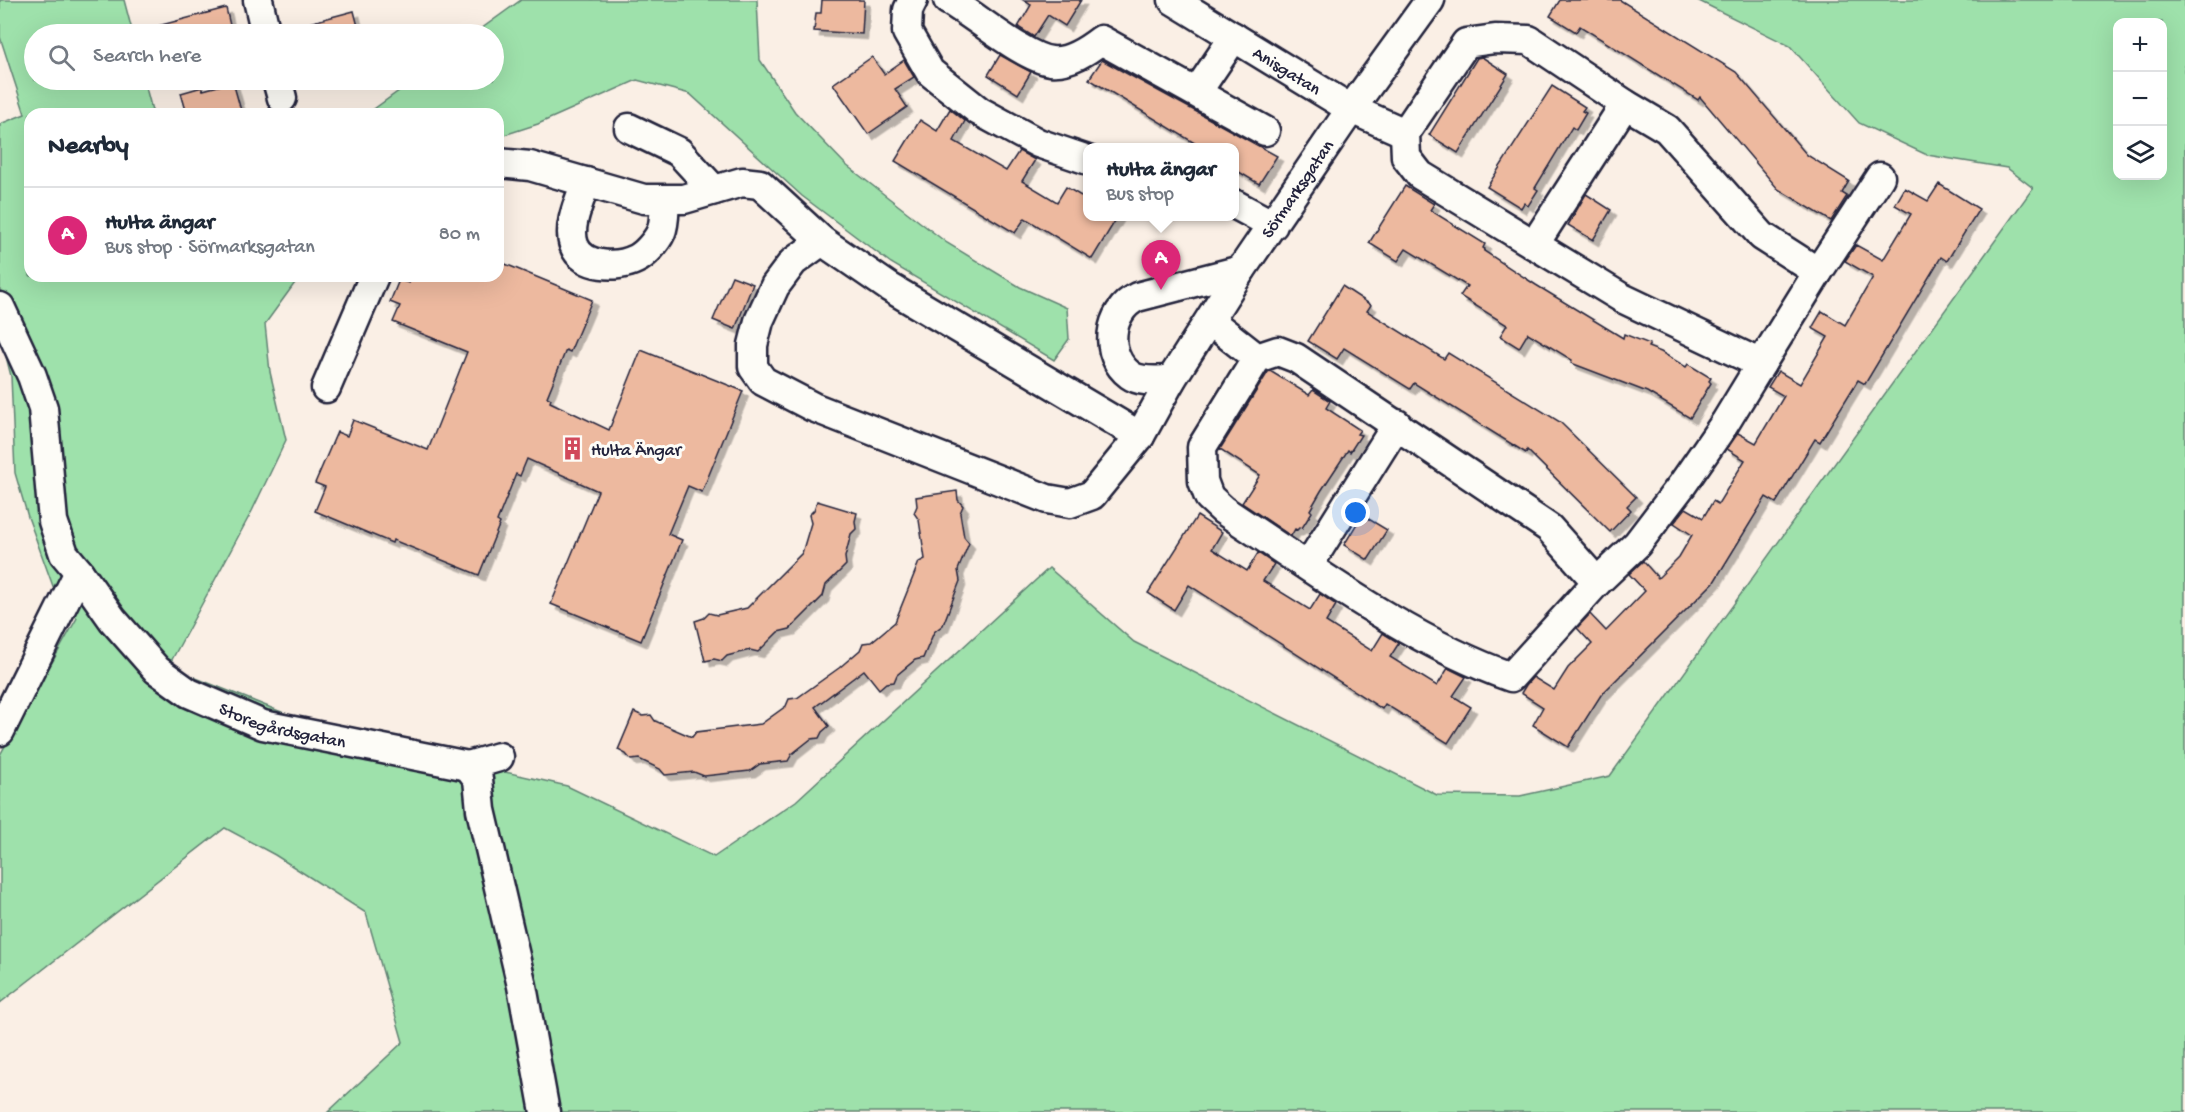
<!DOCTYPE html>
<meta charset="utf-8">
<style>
body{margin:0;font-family:"Gochi Hand",sans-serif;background:#f2f2f3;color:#1f2937}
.controls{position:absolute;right:18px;top:18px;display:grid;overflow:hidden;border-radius:12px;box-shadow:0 6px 24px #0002}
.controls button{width:54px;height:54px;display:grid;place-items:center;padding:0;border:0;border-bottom:2px solid #e0e1e3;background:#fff;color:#1f2937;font:30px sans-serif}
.you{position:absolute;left:1356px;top:513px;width:21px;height:21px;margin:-15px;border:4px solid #fff;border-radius:50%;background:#1a73e8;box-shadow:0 0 0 9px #1a73e833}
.badge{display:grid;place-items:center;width:39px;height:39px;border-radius:50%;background:#db2777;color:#fff;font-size:20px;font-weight:700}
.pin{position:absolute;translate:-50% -50px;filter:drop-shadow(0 2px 3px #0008)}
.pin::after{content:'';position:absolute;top:32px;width:21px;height:18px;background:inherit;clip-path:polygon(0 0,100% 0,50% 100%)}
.popup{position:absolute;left:1083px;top:143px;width:156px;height:78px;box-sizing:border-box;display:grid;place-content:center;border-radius:12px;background:#fff;filter:drop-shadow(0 2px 4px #0005);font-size:20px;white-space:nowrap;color:#747a83}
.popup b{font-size:22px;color:#1f2937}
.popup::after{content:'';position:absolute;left:50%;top:100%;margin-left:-12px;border:12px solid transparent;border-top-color:#fff}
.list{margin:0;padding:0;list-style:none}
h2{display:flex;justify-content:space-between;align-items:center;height:78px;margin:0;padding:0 24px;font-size:26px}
h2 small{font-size:20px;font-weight:400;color:#747a83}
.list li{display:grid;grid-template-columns:39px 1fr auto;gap:18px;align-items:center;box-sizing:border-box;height:96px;padding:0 24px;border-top:2px solid #e0e1e3}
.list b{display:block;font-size:22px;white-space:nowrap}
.list p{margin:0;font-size:20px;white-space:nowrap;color:#747a83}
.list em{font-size:20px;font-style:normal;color:#747a83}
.icon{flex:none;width:33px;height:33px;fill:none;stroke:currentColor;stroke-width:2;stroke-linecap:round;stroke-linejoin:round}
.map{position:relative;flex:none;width:2185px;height:1112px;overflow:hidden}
.search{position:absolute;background:#fff;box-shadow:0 6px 24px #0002;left:24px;top:24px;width:480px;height:66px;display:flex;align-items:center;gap:15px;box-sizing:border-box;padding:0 21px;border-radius:33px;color:#747a83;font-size:22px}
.panel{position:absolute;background:#fff;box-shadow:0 6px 24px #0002;left:24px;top:108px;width:480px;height:174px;border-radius:18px}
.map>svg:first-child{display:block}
.green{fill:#9ee1ab;stroke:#608273;stroke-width:1.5;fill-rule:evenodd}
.building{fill:#edb99f;stroke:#22223b;stroke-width:1.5;filter:url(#shadow)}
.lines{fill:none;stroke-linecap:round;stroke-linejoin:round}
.minor-casing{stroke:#22223b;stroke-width:33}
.minor{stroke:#fdfcf7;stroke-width:28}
.labels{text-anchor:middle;stroke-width:6;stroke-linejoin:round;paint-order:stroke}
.street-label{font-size:18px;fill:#22223b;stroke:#fdfcf7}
.poi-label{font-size:18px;fill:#22223b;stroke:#fdfcf7;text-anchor:start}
</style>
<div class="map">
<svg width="2185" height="1112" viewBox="0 0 2185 1112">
<defs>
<filter id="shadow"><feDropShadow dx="5.5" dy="5.5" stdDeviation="0" flood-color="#0004"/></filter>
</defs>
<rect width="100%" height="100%" fill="#faefe5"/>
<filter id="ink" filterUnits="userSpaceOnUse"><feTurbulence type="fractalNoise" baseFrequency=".0167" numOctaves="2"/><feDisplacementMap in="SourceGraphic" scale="12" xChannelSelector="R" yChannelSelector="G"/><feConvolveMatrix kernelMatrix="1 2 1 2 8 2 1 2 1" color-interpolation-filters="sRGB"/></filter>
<g filter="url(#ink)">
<g class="green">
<path d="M 0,0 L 124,0 L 133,34 L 34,34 L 34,80 L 144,80 L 153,114 L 30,114 L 30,276 L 300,276 L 265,324 L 270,372 L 286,440 L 252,511 L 168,667 L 337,734 L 567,786 L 714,857 L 796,801 L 1049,568 L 1134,642 L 1437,795 L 1520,796 L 1610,776 L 2033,188 L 2007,168 L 1927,155 L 1859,123 L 1790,46 L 1697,0 L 2185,0 L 2185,1112 L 328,1112 L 403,1042 L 366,913 L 275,855 L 225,828 L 0,1003 L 0,755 L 77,618 L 54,589 L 28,517 L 15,473 L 11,376 L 0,333 L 0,124 L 25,114 L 0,37 ZM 2118,22 L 2162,22 L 2162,176 L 2118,176 Z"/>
<polygon points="521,0 757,0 760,60 795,112 846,165 947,243 1020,287 1067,308 1069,339 1054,360 891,263 802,196 690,94 637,80 538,124 498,137 498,114 367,114 414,80 494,80 494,34 474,34"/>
</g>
<g class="building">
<polygon points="822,0 864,0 862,34 814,31 816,13 821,13"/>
<polygon points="1023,0 1081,0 1065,26 1048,15 1034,37 1018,27 1031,5"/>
<polygon points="1560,0 1620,0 1736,72 1807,155 1849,181 1842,193 1847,196 1831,221 1778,189 1700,97 1698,100 1580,26 1576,32 1550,16"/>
<polygon points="226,8 232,34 151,34 150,28"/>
<polygon points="354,11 360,34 291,34 290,28"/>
<polygon points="1000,55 1031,72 1018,94 988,75"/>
<polygon points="872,57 884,74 904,60 914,77 895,89 907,107 868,134 833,84"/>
<polygon points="1482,57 1508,74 1458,153 1429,135 1477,58"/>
<polygon points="1102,60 1277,156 1259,184 1234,169 1234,147 1201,147 1089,79"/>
<polygon points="233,82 242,114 187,114 181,93 202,87 203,90"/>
<polygon points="1552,86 1585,107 1582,111 1586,113 1576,130 1572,127 1535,188 1538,190 1528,206 1524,203 1521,208 1487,187"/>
<polygon points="950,109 965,121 954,141 1006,171 1019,151 1035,160 1022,181 1057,202 1066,187 1088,200 1088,216 1118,216 1092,259 1025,218 1015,233 895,161 920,120 937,131"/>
<polygon points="1939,184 1979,209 1947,261 1941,257 1865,384 1858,380 1820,442 1815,439 1776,503 1766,497 1714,582 1601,695 1568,747 1533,725 1543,707 1521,693 1526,685 1533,677 1554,690 1568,668 1592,644 1577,628 1590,614 1606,631 1645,591 1629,574 1643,561 1658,578 1679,557 1692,535 1674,523 1686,508 1703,518 1713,501 1718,504 1745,460 1727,449 1738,433 1756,443 1784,396 1768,387 1778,371 1800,384 1828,337 1812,328 1822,311 1845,325 1873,277 1845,261 1856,245 1883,260 1911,214 1895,205 1905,188 1928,201"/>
<polygon points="1405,186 1434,204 1430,210 1485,244 1483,248 1485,249 1484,251 1536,285 1623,338 1624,334 1650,344 1648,347 1661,352 1686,367 1688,364 1711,378 1709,381 1711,383 1690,418 1647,392 1571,363 1572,360 1528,333 1519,348 1500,336 1507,325 1460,296 1467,286 1406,249 1398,261 1369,243"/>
<polygon points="1586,194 1611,210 1593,240 1568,225"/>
<polygon points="498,261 592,300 570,352 566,350 547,397 551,399 550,402 609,430 641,350 743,391 702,492 688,486 668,534 682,540 641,641 551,604 598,491 527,459 520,476 516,474 497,521 500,523 479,575 393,540 392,543 315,511 325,487 315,483 337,432 347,436 353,420 428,450 467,352 393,322 400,306 390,302 399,280 409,283 412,276 498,276"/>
<polygon points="732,276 753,284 735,329 713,320"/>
<polygon points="1342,286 1371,305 1367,311 1444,359 1448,353 1560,422 1636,497 1627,506 1631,510 1610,532 1527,450 1526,453 1414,383 1410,389 1344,348 1337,359 1308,341"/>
<polygon points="1270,371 1309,395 1313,390 1330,401 1326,408 1360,430 1357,434 1361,435 1350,452 1348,450 1321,491 1310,510 1312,512 1302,528 1300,527 1297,530 1295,529 1291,536 1242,503 1260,475 1220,449 1268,372"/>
<polygon points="957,491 958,500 963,506 960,513 964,537 969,543 958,570 960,581 943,625 934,632 923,658 915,660 897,675 894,682 886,683 879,689 864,670 815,707 829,726 822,732 819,738 811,739 792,754 788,761 760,764 750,771 704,776 694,772 665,775 660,769 639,759 631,760 626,754 618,750 634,712 643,716 651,715 655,721 692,737 696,732 761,724 786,706 789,699 797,698 839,668 860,650 863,643 871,642 895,622 919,562 925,559 919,520 914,513 917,506 916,497"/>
<polygon points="817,501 857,513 855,521 856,529 851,534 845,557 846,565 826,585 823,596 790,629 778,632 758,652 750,650 727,656 722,661 714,659 705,661 695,621 704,618 709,613 717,615 747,608 802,553 811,523 809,515 814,510"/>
<polygon points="1362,515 1387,530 1368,560 1344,545"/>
<polygon points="1197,516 1222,532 1212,549 1247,571 1258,553 1274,564 1263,581 1310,610 1320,594 1336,605 1326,622 1372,651 1383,633 1399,643 1390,657 1437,686 1448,668 1466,677 1453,696 1471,707 1448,743 1385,704 1382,709 1189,585 1174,610 1148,593"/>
</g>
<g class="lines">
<defs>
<g id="minor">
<polyline points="258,0 266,34"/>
<polyline points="913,0 908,10 907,32 930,72 979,111 1038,143 1088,160"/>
<path d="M 948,0 C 975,15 1024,58 1051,61 C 1069,63 1088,50 1101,40 L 1265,131"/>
<path id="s1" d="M 1173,0 L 1351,109 L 1405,133"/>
<polygon points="1495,39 1529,40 1625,104 1667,129 1762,236 1818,272 1761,364 1622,298 1420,175 1406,157 1405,133 1466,43"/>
<polyline points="277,80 282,98"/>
<polyline points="1197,92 1234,37"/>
<polyline points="629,128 679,152 714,190"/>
<polyline points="498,163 530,166 644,199 684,199 742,182 760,184 822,241 889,287 1140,436"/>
<path d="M 586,182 C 580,200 567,226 574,245 C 582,268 618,268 636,259 C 645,255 657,241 661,232 C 665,223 664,209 665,200"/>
<polyline points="1234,204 1273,225"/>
<path id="s2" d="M 822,241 L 793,262 L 775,286 L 759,321 L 753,345 L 753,367 L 763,381 L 813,407 L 1047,499 L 1070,503 L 1092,495 L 1140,436 L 1171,380 L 1241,270 L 1351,109 L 1430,0"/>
<polyline points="1534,245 1625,104"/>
<polyline points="1818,272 1880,177"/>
<path id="s3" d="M 0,307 L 32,376 L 43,408 L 53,521 L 64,554 L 79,572 L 113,620 L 157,670 L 189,693 L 263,725 L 468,766 L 478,779 L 481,810 L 522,986 L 545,1112"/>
<path d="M 1210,321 L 1257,358 L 1202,447 L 1203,481 L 1209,497 L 1223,510 C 1313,569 1409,641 1511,677 L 1597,582 L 1549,528 L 1296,358 L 1278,351 L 1257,358"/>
<path d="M 1171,380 C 1158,380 1141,383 1130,375 C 1103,355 1108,311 1137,297 L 1241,270"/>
<polyline points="326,388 374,276"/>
<polyline points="1308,566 1397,424"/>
<polyline points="1597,582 1637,544 1682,485 1725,423 1761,364"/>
<polyline points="0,731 79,572"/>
<polyline points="468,766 499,757"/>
</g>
</defs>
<use href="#minor" class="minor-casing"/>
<use href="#minor" class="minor"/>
</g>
</g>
<defs>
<symbol id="building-bare" viewBox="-9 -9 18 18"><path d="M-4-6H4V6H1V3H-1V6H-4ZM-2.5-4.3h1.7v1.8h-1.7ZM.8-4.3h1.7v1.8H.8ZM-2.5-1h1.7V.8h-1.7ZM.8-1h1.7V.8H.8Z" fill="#d1495b" stroke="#fdfcf7" stroke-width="2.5" paint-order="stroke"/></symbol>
</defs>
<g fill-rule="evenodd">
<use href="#building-bare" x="556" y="432" width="33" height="33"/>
</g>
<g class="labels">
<g class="street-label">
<text dy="6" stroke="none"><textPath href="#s1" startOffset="134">Anisgatan</textPath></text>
<text dy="6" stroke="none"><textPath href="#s2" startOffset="892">Sörmarksgatan</textPath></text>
<text dy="6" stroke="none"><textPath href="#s3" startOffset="546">Storegårdsgatan</textPath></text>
</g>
<g class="poi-label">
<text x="591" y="455">Hulta Ängar</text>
</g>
</g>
</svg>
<div class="controls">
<button>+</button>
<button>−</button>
<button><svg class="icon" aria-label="layers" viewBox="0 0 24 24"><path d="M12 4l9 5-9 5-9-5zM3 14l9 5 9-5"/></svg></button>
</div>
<div class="you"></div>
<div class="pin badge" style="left:1161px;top:290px">A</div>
<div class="popup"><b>Hulta ängar</b>Bus stop</div>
<div class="search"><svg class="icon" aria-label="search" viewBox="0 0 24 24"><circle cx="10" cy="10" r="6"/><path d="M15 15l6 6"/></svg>Search here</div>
<section class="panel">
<h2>Nearby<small></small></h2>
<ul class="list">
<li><span class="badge">A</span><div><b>Hulta ängar</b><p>Bus stop · Sörmarksgatan</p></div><em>80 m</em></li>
</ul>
</section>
</div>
